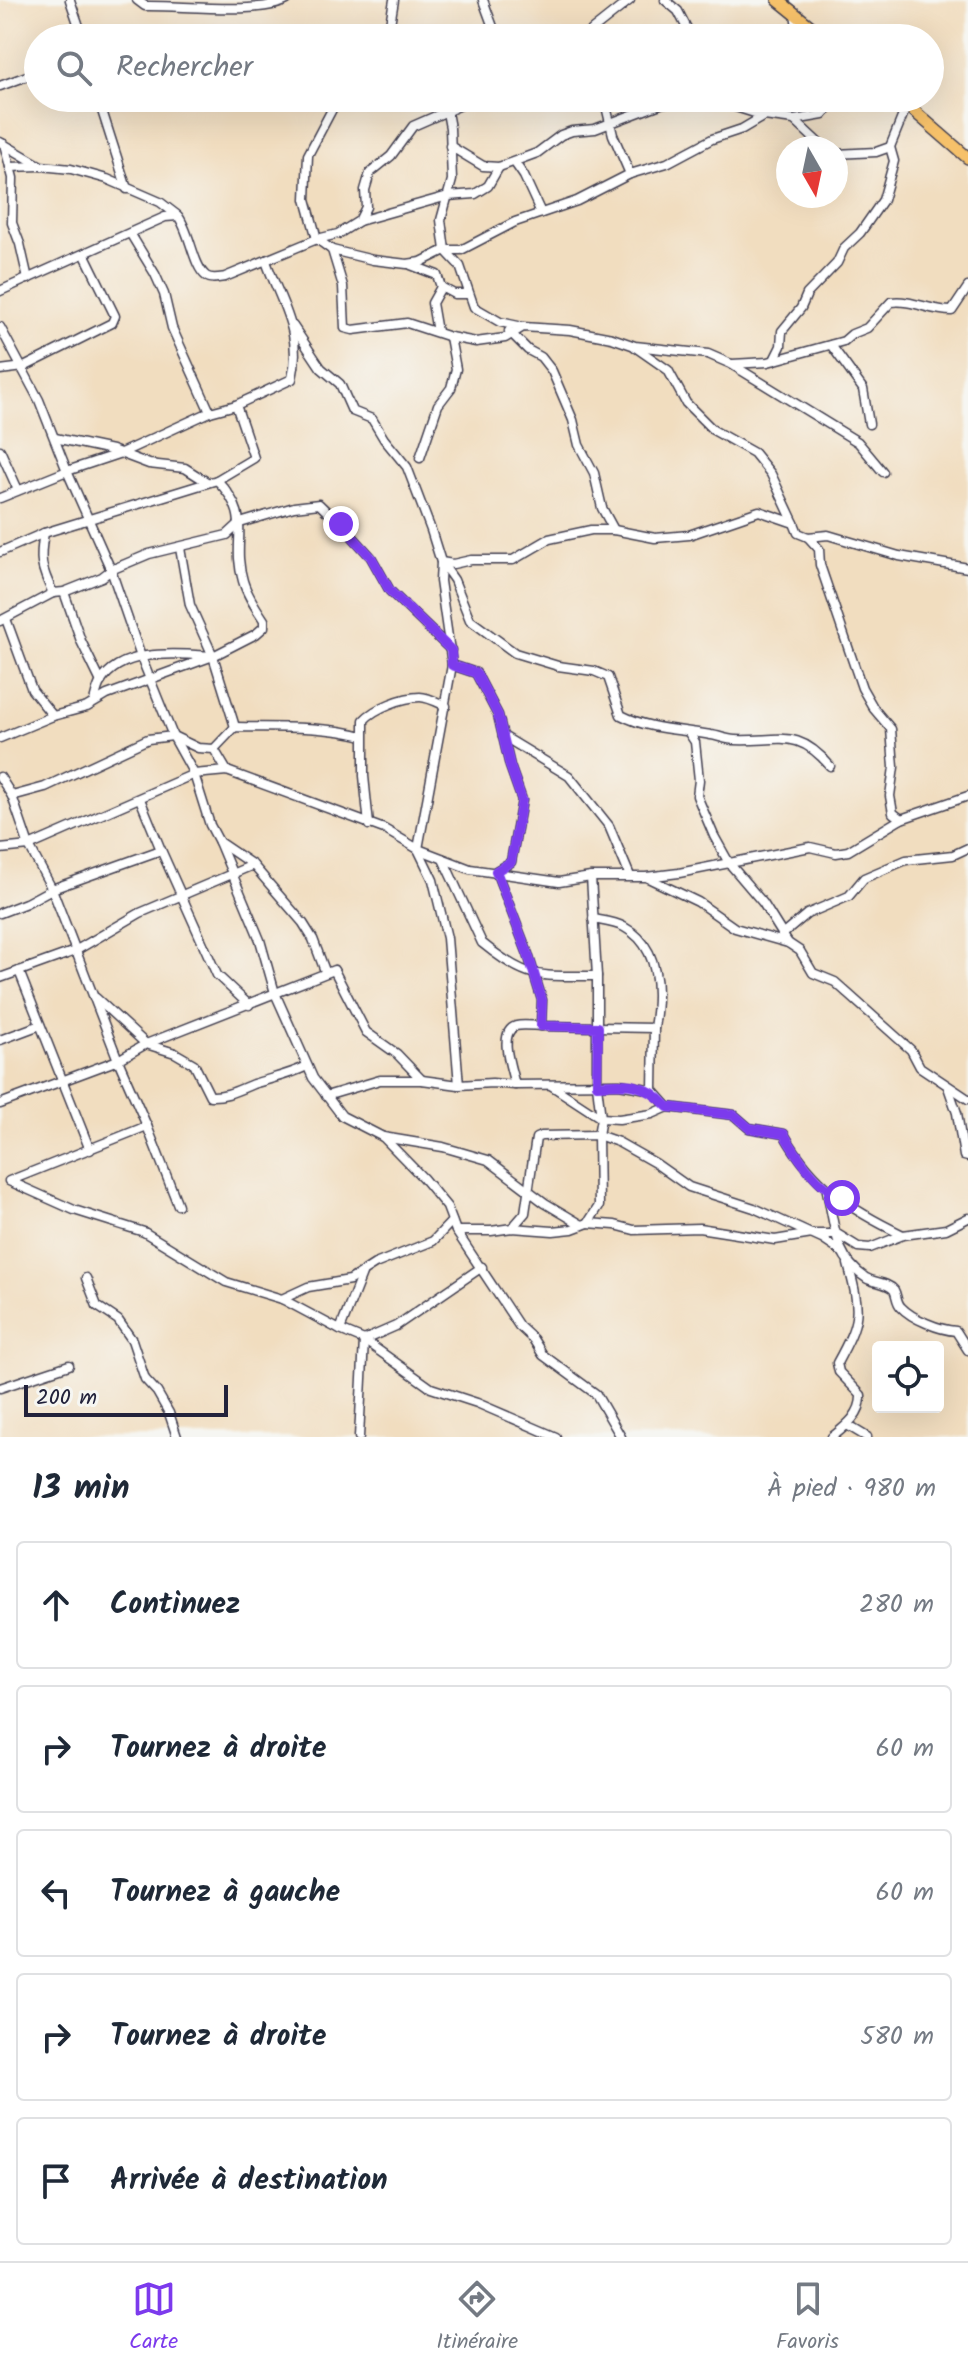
<!DOCTYPE html>
<html lang="fr">
<meta charset="utf-8">
<style>
body{margin:0;font-family:Kalam,sans-serif;background:#f6f6f7;color:#1f2937}
.controls{position:absolute;right:24px;bottom:24px;display:grid;overflow:hidden;border-radius:8px;box-shadow:0 8px 32px #0002}
.controls button{width:72px;height:72px;display:grid;place-items:center;padding:0;border:0;border-bottom:2px solid #e0e1e3;background:#fff;color:#1f2937;font:40px sans-serif}
.compass{position:absolute;left:776px;top:136px;width:72px;height:72px;border-radius:50%;background:#fff;box-shadow:0 8px 32px #0002;rotate:171deg}
.scale{position:absolute;left:24px;bottom:20px;width:204px;box-sizing:border-box;padding-left:8px;border:4px solid #22223b;border-top:0;font-size:22px;line-height:28px;white-space:nowrap;color:#22223b;-webkit-text-stroke:6px #f6f6f2;paint-order:stroke}
.stop{position:absolute;width:24px;height:24px;margin:-18px;border:6px solid #7c3aed;border-radius:50%;background:#fff}
.stop.end{background:#7c3aed;border-color:#fff;box-shadow:0 2px 8px #0008}
.list{margin:0;padding:0;list-style:none}
h2{display:flex;justify-content:space-between;align-items:center;height:104px;margin:0;padding:0 32px;font-size:34px}
h2 small{font-size:26px;font-weight:400;color:#747a83}
.list li{display:grid;grid-template-columns:52px 1fr auto;gap:24px;align-items:center;box-sizing:border-box;height:128px;margin:0 16px 16px;padding:0 16px;border:2px solid #e0e1e3;border-radius:8px}
.list b{display:block;font-size:30px;white-space:nowrap}
.list em{font-size:26px;font-style:normal;color:#747a83}
.icon{flex:none;width:44px;height:44px;fill:none;stroke:currentColor;stroke-width:2;stroke-linecap:round;stroke-linejoin:round}
.map{position:relative;flex:none;width:968px;height:1437px;overflow:hidden}
.search{position:absolute;background:#fff;box-shadow:0 8px 32px #0002;left:24px;right:24px;top:24px;height:88px;display:flex;align-items:center;gap:20px;box-sizing:border-box;padding:0 28px;border-radius:44px;color:#747a83;font-size:30px}
.sheet{height:824px;background:#fff}
nav{display:flex;justify-content:space-around;align-items:center;box-sizing:border-box;height:112px;border-top:2px solid #e0e1e3;background:#fff;font-size:22px;color:#747a83}
nav a{display:grid;justify-items:center;gap:4px}
nav .on{color:#7c3aed}
.map>svg:first-child{display:block}
.lines{fill:none;stroke-linecap:round;stroke-linejoin:round}
.minor-casing{stroke:#413e4f;stroke-width:11}
.major-casing{stroke:#413e4f;stroke-width:14}
.minor{stroke:#fff;stroke-width:8}
.major{stroke:#f6c16b;stroke-width:11}
.route{stroke:#7c3aed;stroke-width:10}
</style>
<div class="map">
<svg width="968" height="1437" viewBox="0 0 968 1437">
<rect width="100%" height="100%" fill="#f6f6f2"/>
<filter id="ink" filterUnits="userSpaceOnUse"><feTurbulence type="fractalNoise" baseFrequency=".0125" numOctaves="2"/><feDisplacementMap in="SourceGraphic" scale="16" xChannelSelector="R" yChannelSelector="G"/><feConvolveMatrix kernelMatrix="1 2 1 2 8 2 1 2 1" color-interpolation-filters="sRGB"/></filter>
<filter id="wash" filterUnits="userSpaceOnUse"><feTurbulence type="fractalNoise" baseFrequency=".006" numOctaves="4" result="noise"/><feDisplacementMap in="SourceGraphic" scale="32" xChannelSelector="R" yChannelSelector="G"/><feGaussianBlur stdDeviation="1.8" result="paint"/><feColorMatrix in="noise" values="0 0 0 0 0 0 0 0 0 0 0 0 0 0 0 0 0 1.4 0 .05"/><feComposite in="paint" operator="in"/></filter>
<g filter="url(#wash)">
<rect width="100%" height="100%" fill="#f1ddbf"/>
</g>
<g filter="url(#ink)">
<g class="lines">
<defs>
<g id="minor">
<polyline points="70,0 83,38"/>
<path d="M 137,0 L 145,6 C 181,5 258,15 287,0"/>
<polyline points="483,0 497,38"/>
<polyline points="665,0 678,11 692,38"/>
<polyline points="795,14 798,33 796,38"/>
<polyline points="393,38 389,30 394,0"/>
<polyline points="582,38 630,0"/>
<polyline points="0,86 38,72"/>
<polyline points="98,98 127,189"/>
<polyline points="338,98 308,155 306,199 317,239 332,250 343,286 345,328 353,330 407,323 450,337 476,342 505,338 523,327 570,330 612,338 635,346 708,354 731,364 858,442 883,472"/>
<polyline points="438,98 447,112 450,128 452,180 441,220 445,250 460,266 474,307 500,322 523,327"/>
<polyline points="604,98 613,135 630,174"/>
<polyline points="707,98 764,116 794,120 824,148"/>
<polyline points="794,120 823,115 827,110 826,98"/>
<polyline points="0,142 41,166 71,169 107,179 160,202 177,215"/>
<polyline points="4,144 13,178 12,223 20,244 28,279"/>
<polyline points="450,146 483,166 499,167 537,153 561,135 572,131 595,129 663,103 708,98"/>
<polyline points="836,154 876,152 890,147 907,105"/>
<polyline points="515,163 524,176 541,213"/>
<polyline points="10,167 40,166"/>
<polyline points="359,221 448,196 475,194 488,186 499,167"/>
<path d="M 130,233 L 155,274 L 164,294 L 172,328 L 210,412 L 236,405 L 292,379 C 303,331 281,304 266,261"/>
<polyline points="332,250 373,260 407,264 421,262 445,250 461,250 515,222 577,201 630,174 667,163 712,139 742,129 764,116"/>
<polyline points="411,265 437,275 441,287 432,303 437,332"/>
<polyline points="441,287 454,294 469,294"/>
<path d="M 0,291 L 165,217 L 178,216 C 190,231 193,266 206,276 C 211,280 219,278 225,277 L 317,239 L 338,234 L 359,221 L 366,207 L 365,190 L 370,173 L 391,156 L 413,126 L 477,98"/>
<polyline points="293,326 321,368 340,384 352,411 372,419 384,439 407,467 431,530 441,562 440,581 452,665 476,673 498,715 510,766 522,800 511,862 496,871 528,954 542,1000 541,1026 654,1028 653,1090"/>
<polyline points="0,327 39,400 67,471 111,570 141,657 173,736 194,774 210,825 219,842 253,865 303,923 313,939 325,971"/>
<polyline points="509,331 528,350 541,357 552,371 573,420 579,445 594,473 602,508 614,530"/>
<polyline points="831,345 863,389 869,424"/>
<polyline points="635,347 668,370 686,403 713,430 754,453 771,474 794,523"/>
<polyline points="774,360 781,346 782,331 801,308 807,294 837,263 844,248 860,233 883,200 894,161 890,147"/>
<path d="M 732,364 L 768,362 L 844,341 L 852,334 L 867,328 L 891,302 C 911,299 930,311 952,311 L 968,287"/>
<polyline points="0,370 24,367 112,323 115,316 85,255"/>
<polyline points="55,438 112,450 149,464 185,468 207,482"/>
<polyline points="0,450 18,490"/>
<polyline points="420,458 438,405 451,388 456,369 450,337"/>
<polyline points="217,480 254,458 236,405"/>
<polyline points="0,498 67,471 121,453 210,412"/>
<path d="M 44,533 C 39,560 41,568 53,593"/>
<polyline points="808,537 819,549 820,565 862,688 874,709 891,729 894,767 890,796 893,813 901,819"/>
<polyline points="180,548 190,605 213,656"/>
<path d="M 0,552 L 44,533 L 217,480 C 255,519 230,538 243,581 C 247,595 256,608 264,620 L 264,627 L 256,634 L 213,656 L 107,695 L 87,707 L 53,716 L 0,738"/>
<polyline points="441,562 453,564 471,560 513,560 549,539 591,530 614,530 655,538 689,535 759,511 794,523 798,533 808,537 828,535 899,556 968,568"/>
<path d="M 442,563 L 454,580 L 470,620 L 515,653 L 558,666 L 594,671 L 608,677 L 621,715 C 650,730 680,729 711,735 C 719,736 727,740 735,740 C 779,742 797,727 830,766"/>
<polyline points="64,592 81,641 101,682"/>
<polyline points="6,619 32,690 53,716"/>
<polyline points="0,621 53,593 64,592 102,577 111,570 149,554 227,535 240,523 294,507 319,504 352,536 371,557 390,591 451,650"/>
<polyline points="452,665 418,849 433,880 447,938 459,1085"/>
<path d="M 94,701 C 96,695 97,688 100,683 C 121,647 178,654 213,656 L 235,727"/>
<polyline points="689,733 695,742 699,780 697,796 714,836 729,863 763,903 788,943"/>
<polyline points="503,736 569,776 609,826 630,876"/>
<path d="M 214,749 L 235,727 C 277,728 322,725 363,736"/>
<polyline points="0,777 12,796 29,846 52,889 161,850 217,975 249,1005"/>
<polyline points="12,796 45,787 148,739 173,736 198,748 214,749 227,771"/>
<polyline points="140,799 161,850"/>
<path d="M 369,825 L 364,776 L 364,720 C 375,708 403,697 420,697 C 428,697 439,703 446,706"/>
<polyline points="219,842 260,940 275,993 313,1078 342,1116 383,1137 423,1178 447,1207 456,1231 519,1326 533,1339 543,1355 596,1394 621,1437"/>
<polyline points="0,849 29,846 194,774 227,771 384,829 418,849 470,869 559,882 591,877 646,877 679,873 810,847 836,853 848,851 901,819 968,796"/>
<path d="M 443,859 L 482,943 C 530,982 538,975 597,976"/>
<polyline points="648,878 698,902 735,928 788,943 800,951 813,973 835,982 911,1050 920,1067 968,1099"/>
<polyline points="0,913 26,903 52,889 118,1060 147,1126 9,1181 74,1210 144,1232 226,1282 282,1299 340,1330 364,1340 431,1388 477,1403 556,1437"/>
<path d="M 593,919 C 603,921 615,922 624,927 C 660,946 660,992 654,1028"/>
<polyline points="782,935 807,914 849,896 864,878 906,860 953,855 968,848"/>
<polyline points="19,971 90,1150"/>
<polyline points="0,978 75,951 140,913 253,865"/>
<path d="M 96,998 L 146,1044 L 175,1053 L 194,1064 L 210,1096 C 226,1097 238,1090 253,1084 C 272,1078 289,1075 307,1066"/>
<polyline points="0,1040 40,1025"/>
<path d="M 515,1085 C 512,1071 497,1032 516,1026 C 523,1024 534,1026 541,1026"/>
<polyline points="552,1086 601,1118 619,1119 652,1114 668,1107"/>
<polyline points="948,1087 957,1113 964,1156 968,1157"/>
<path d="M 326,1096 L 380,1080 L 422,1080 L 459,1085 L 492,1083 L 515,1085 L 619,1084 L 653,1090 L 668,1107 L 734,1115 L 749,1128 L 784,1134 C 813,1186 851,1210 903,1235"/>
<polyline points="0,1104 118,1060 146,1044 334,970 366,1032 397,1054 422,1080"/>
<polyline points="147,1126 178,1205"/>
<polyline points="383,1137 443,1147 488,1160 545,1203 582,1225"/>
<path d="M 827,1191 C 835,1226 834,1257 866,1278 C 874,1283 887,1282 894,1290 C 897,1295 896,1302 901,1307 C 912,1319 940,1330 956,1331 L 968,1350"/>
<polyline points="588,1223 615,1225 634,1230 699,1228 775,1240 812,1234 837,1234 858,1247 870,1248 903,1235 946,1229 968,1218"/>
<polyline points="512,1228 525,1213 536,1138 541,1136 598,1135 618,1142 655,1163 689,1187 754,1208 822,1239 840,1251"/>
<polyline points="456,1231 491,1231 512,1228 553,1231 572,1229 588,1223 599,1206 598,1135 601,1118 597,1085 597,976 591,877"/>
<polyline points="86,1278 97,1306 118,1320 132,1340 145,1379 157,1392 169,1413 177,1437"/>
<polyline points="282,1299 308,1287 350,1280 375,1264 433,1241 452,1221"/>
<polyline points="340,1330 362,1274"/>
<polyline points="0,1388 69,1365"/>
<polyline points="847,1425 867,1437"/>
<polyline points="359,1437 364,1340 396,1326 482,1267"/>
<path d="M 832,1437 C 846,1426 862,1414 861,1395 L 839,1372 L 837,1363 C 861,1319 861,1312 848,1264"/>
</g>
<g id="major">
<polyline points="778,0 825,38"/>
<polyline points="899,98 968,158"/>
</g>
</defs>
<use href="#minor" class="minor-casing"/>
<use href="#major" class="major-casing"/>
<use href="#minor" class="minor"/>
<use href="#major" class="major"/>
</g>
</g>
<g class="lines" filter="url(#ink)">
<path class="route" d="M 341,524 L 371,557 L 390,591 L 451,650 L 452,665 L 476,673 L 498,715 L 510,766 L 522,800 L 511,862 L 496,871 L 528,954 L 542,1000 L 541,1026 L 598,1027 L 597,1085 C 629,1083 645,1082 668,1107 L 734,1115 L 749,1128 L 784,1134 C 798,1158 816,1185 842,1198"/>
</g>
</svg>
<div class="controls">
<button><svg class="icon" aria-label="locate" viewBox="0 0 24 24"><circle cx="12" cy="12" r="6"/><path d="M12 2v4M12 18v4M2 12h4M18 12h4"/></svg></button>
</div>
<svg class="compass" viewBox="-18 -18 36 36"><path d="M0-13l5 13h-10z" fill="#e53935"/><path d="M0 13l5-13h-10z" fill="#747a83"/></svg>
<div class="scale">200 m</div>
<div class="stop" style="left:842px;top:1198px"></div>
<div class="stop end" style="left:341px;top:524px"></div>
<div class="search"><svg class="icon" aria-label="search" viewBox="0 0 24 24"><circle cx="10" cy="10" r="6"/><path d="M15 15l6 6"/></svg>Rechercher</div>
</div>
<section class="sheet">
<h2>13 min<small>À pied · 980 m</small></h2>
<ul class="list">
<li><svg class="icon" aria-label="ahead" viewBox="0 0 24 24"><path d="M12 20V5M6 11l6-6 6 6"/></svg><div><b>Continuez</b></div><em>280 m</em></li>
<li><svg class="icon" aria-label="right" viewBox="0 0 24 24"><path d="M7 20v-9h11M14 6l5 5-5 5"/></svg><div><b>Tournez à droite</b></div><em>60 m</em></li>
<li><svg class="icon" aria-label="left" viewBox="0 0 24 24"><path d="M17 20v-9H6M10 6l-5 5 5 5"/></svg><div><b>Tournez à gauche</b></div><em>60 m</em></li>
<li><svg class="icon" aria-label="right" viewBox="0 0 24 24"><path d="M7 20v-9h11M14 6l5 5-5 5"/></svg><div><b>Tournez à droite</b></div><em>580 m</em></li>
<li><svg class="icon" aria-label="arrive" viewBox="0 0 24 24"><path d="M6 21V4h12l-3 4 3 4H6"/></svg><div><b>Arrivée à destination</b></div></li>
</ul>
</section>
<nav>
<a class="on"><svg class="icon" aria-label="map" viewBox="0 0 24 24"><path d="M3 6l6-2 6 2 6-2v14l-6 2-6-2-6 2zM9 4v14M15 6v14"/></svg>Carte</a>
<a><svg class="icon" aria-label="directions" viewBox="0 0 24 24"><path d="M12 3l9 9-9 9-9-9zM9 14v-3h6M13 9l2 2-2 2"/></svg>Itinéraire</a>
<a><svg class="icon" aria-label="saved" viewBox="0 0 24 24"><path d="M7 4h10v16l-5-4-5 4z"/></svg>Favoris</a>
</nav>
